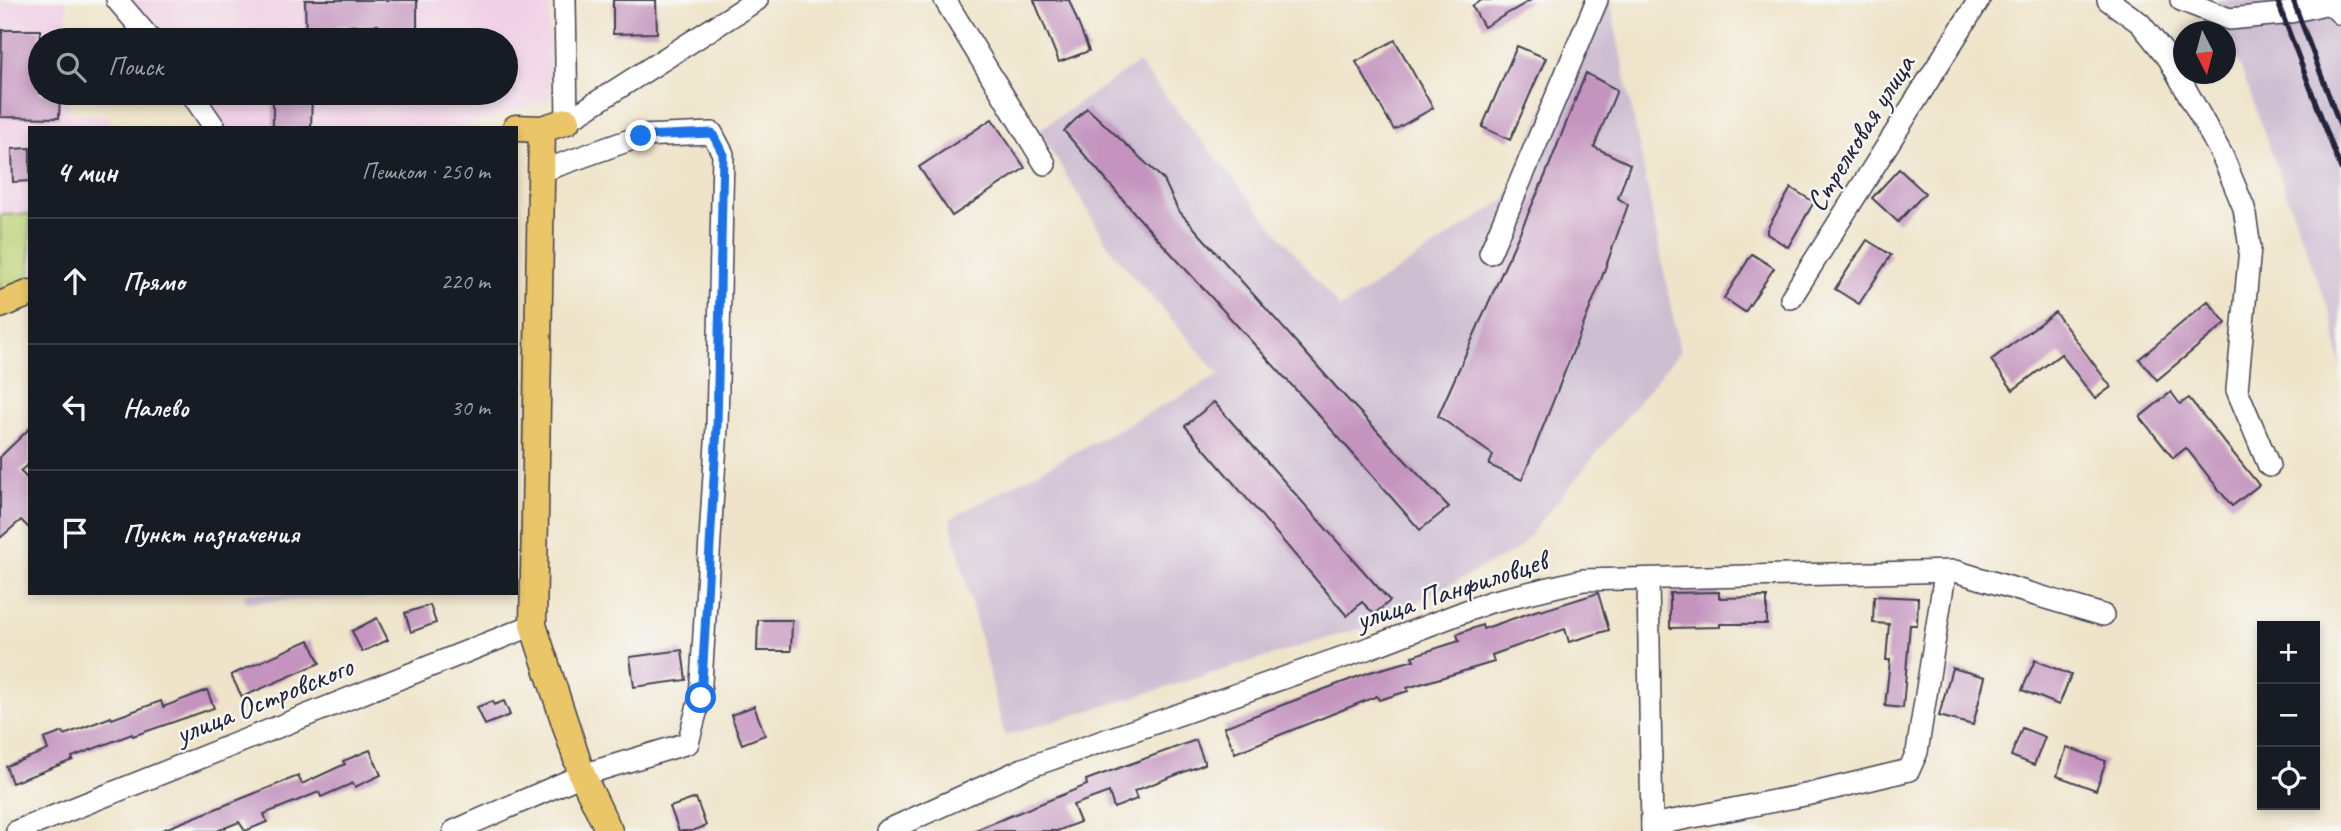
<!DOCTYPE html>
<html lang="ru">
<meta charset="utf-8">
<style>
body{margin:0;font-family:Caveat,sans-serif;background:#20242c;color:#f1f3f6}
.controls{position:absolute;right:21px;bottom:21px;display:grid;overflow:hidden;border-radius:0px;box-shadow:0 4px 10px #0003}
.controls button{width:63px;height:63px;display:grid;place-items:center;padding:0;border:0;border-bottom:2px solid #363941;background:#171b24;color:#f1f3f6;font:35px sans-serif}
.compass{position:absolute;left:2173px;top:21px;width:63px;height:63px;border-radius:50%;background:#171b24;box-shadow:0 4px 10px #0003;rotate:174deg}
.stop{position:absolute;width:21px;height:21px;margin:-16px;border:5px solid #1a73e8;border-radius:50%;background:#fff}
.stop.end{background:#1a73e8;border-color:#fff;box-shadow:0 2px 7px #0008}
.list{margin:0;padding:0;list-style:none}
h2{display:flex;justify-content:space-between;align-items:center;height:91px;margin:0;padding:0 28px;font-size:30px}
h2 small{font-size:23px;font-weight:400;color:#9ea1a6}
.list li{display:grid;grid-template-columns:46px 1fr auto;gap:21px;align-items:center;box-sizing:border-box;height:126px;padding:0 28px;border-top:2px solid #363941}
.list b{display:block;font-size:26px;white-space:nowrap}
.list em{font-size:23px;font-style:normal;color:#9ea1a6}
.icon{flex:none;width:38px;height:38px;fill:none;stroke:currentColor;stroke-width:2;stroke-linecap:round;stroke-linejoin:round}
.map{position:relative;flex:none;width:2341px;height:831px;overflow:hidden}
.search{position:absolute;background:#171b24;box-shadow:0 4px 10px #0003;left:28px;top:28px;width:490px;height:77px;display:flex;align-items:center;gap:18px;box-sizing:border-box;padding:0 24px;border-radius:38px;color:#9ea1a6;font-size:26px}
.panel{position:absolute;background:#171b24;box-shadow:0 4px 10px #0003;left:28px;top:126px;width:490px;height:469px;border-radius:0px}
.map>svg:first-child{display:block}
.built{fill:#f0d0e5}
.industrial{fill:#cebed2}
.green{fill:#bcd175;stroke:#6f7a58;stroke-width:2}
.building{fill:#c494bf}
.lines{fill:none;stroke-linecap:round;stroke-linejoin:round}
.minor-casing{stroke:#413f50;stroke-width:24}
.major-casing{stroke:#413f50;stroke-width:29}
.minor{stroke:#fff;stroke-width:21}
.major{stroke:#ebc669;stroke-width:26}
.rail{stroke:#22223b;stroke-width:5}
.route{stroke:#1a73e8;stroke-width:9}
.labels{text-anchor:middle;stroke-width:5;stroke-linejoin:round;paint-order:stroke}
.street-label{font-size:30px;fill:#22223b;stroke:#f6f6f2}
</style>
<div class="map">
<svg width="2341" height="831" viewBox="0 0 2341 831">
<rect width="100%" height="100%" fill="#f6f6f2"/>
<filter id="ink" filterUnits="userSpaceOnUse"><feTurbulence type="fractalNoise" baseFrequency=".0143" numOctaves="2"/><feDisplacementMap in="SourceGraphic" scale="14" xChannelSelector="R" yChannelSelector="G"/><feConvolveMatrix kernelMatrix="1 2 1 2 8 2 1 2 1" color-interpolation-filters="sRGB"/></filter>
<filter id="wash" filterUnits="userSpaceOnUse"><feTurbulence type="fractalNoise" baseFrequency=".00686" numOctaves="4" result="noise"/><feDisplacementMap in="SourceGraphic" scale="28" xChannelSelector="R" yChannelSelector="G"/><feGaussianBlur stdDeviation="1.57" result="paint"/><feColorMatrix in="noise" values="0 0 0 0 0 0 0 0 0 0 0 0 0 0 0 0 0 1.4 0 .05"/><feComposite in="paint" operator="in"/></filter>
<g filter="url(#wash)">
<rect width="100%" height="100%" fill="#efe4c9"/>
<g class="built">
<polygon points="0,0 67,0 67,40 40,40 40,93 68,93 68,113 109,115 109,128 30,128 30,214 0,215"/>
<polygon points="125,0 549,0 550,99 464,128 222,128 196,93 506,93 506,40 156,40"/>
</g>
<g class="industrial">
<polygon points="1588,0 1610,0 1680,351 1518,549 1372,625 1005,736 950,519 1220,375 1111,250 1039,130 1138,63 1340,308 1506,199"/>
<polygon points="2216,0 2341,0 2341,369 2333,322"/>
<polygon points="245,593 479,593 245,602"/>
</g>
<polygon class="green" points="30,214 30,283 0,294 0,215"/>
<g id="blocks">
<g class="building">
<polygon points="305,0 417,0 417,40 378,40 378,25 338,26 338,40 306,40"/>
<polygon points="613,0 656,0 657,33 613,34"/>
<polygon points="1034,0 1069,0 1089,51 1059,62"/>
<polygon points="1482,0 1531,0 1484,27 1472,6"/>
<polygon points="2,30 40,30 40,93 60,93 59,118 0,117"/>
<polygon points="1395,40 1433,108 1394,130 1356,62"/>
<polygon points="1517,46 1546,58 1510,140 1482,127"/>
<polygon points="1586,73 1617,90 1594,147 1630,164 1618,198 1628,205 1598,288 1522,480 1489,465 1493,455 1438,416 1545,176"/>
<polygon points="273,93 312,93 311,128 273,128"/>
<polygon points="1087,108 1164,180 1178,210 1336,387 1449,507 1420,530 1317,413 1137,216 1064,131"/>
<polygon points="992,119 1025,168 952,216 919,167"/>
<polygon points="30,148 30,181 13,182 12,149"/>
<polygon points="1899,169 1925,193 1898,222 1872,198"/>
<polygon points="1791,188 1814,202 1788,247 1767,234 1767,229"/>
<polygon points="1867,240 1891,255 1859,304 1835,289"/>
<polygon points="1752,254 1774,268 1745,312 1724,298"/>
<polygon points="2208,301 2226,323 2157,380 2139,359"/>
<polygon points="2055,312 2111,387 2095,399 2061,354 2013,390 1991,360"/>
<polygon points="2171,392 2180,404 2189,398 2259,485 2232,506 2186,448 2173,458 2140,417"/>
<polygon points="1214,402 1390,601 1374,614 1362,602 1347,616 1185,426"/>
<polygon points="30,428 30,463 20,471 30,481 30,529 21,520 0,538 0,457"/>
<polygon points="1719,592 1719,598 1767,597 1767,624 1720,624 1720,627 1670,628 1670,593"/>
<polygon points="1598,593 1609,630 1569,642 1565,629 1492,655 1494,662 1407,688 1408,691 1379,700 1377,696 1235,753 1224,727 1370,672 1414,660 1412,656 1459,641 1457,634 1482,625 1483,629 1541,609 1541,611"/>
<polygon points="1874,596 1918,598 1917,625 1910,625 1903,708 1885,706 1890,660 1886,660 1889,624 1873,623"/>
<polygon points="430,605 436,623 411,632 405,613"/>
<polygon points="377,618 388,640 362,652 352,631"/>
<polygon points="758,620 792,620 791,651 757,651"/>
<polygon points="309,640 320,663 242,697 231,675"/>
<polygon points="682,650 686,680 634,687 630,657"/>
<polygon points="2035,660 2071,675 2059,705 2022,690"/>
<polygon points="1952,668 1985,677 1973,725 1939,716"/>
<polygon points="207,690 214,708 133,736 132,734 72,757 73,760 12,783 6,766 48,750 44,739 63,732 64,735 111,717 112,719 161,701 163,707"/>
<polygon points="493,701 494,705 504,701 510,715 485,725 477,707"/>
<polygon points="754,706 765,735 742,744 731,715"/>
<polygon points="2022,728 2045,737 2034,765 2011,756"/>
<polygon points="1196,740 1205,764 1134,791 1137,799 1114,808 1109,792 1073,805 1080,822 1057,831 973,831 1087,785 1086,780"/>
<polygon points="2067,747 2106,761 2096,790 2057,776"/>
<polygon points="370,750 381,775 355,787 353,783 321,797 319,792 264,814 267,822 245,831 239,822 217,831 160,831 298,776 302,784 345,764 343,761"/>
<polygon points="696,798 706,826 692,831 679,831 670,807"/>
</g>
</g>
</g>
<g filter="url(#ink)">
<use href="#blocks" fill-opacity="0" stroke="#413f50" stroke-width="2"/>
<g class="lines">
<defs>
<g id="minor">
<polyline points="117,0 151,40"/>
<polyline points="565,0 567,121"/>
<polyline points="945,0 1045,164"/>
<polyline points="2108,0 2140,23 2169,59 2222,155 2244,208 2250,248 2237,390 2269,466"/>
<polyline points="2181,0 2229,19 2282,14 2329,3 2341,14"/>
<polyline points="191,93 215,128"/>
<polyline points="567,121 757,0"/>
<polyline points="1490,253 1597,0"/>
<polyline points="1791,298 1979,0"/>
<polyline points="1648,579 1652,831"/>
<polyline points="1652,825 1810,794 1909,770 1917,752 1944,580"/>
<polyline points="17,831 533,625"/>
<polyline points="454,831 582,775 688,743 700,698 717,427 723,154 712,133 641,136 542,171"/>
<polyline points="886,831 1023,769 1369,648 1490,602 1583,580 1955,571 2103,615"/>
</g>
<g id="major">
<polyline points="516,128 542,129 567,121"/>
<polyline points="542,129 533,625 582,775 609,831"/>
<polyline points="0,305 30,293"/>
</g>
</defs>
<use href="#minor" class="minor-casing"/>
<use href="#major" class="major-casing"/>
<use href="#minor" class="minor"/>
<use href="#major" class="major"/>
<g class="rail">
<polyline points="2277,0 2341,169"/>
<polyline points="2293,0 2341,128"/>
</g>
</g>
</g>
<g class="lines" filter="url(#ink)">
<polyline class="route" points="641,136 712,133 723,154 717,427 701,698"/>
</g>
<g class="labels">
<g class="street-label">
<text transform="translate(1860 133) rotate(-58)" y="10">Стрелковая улица</text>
<text transform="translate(1451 590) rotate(-18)" y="10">улица Панфиловцев</text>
<text transform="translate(264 700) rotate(-22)" y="10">улица Островского</text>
</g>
</g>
</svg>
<div class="controls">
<button>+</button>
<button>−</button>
<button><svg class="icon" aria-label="locate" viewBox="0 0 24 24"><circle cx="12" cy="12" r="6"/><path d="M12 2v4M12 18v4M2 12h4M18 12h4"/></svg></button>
</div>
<svg class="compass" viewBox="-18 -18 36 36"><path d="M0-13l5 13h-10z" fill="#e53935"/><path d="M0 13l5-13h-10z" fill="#9ea1a6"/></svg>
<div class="stop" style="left:701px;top:698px"></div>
<div class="stop end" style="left:641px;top:136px"></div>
<div class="search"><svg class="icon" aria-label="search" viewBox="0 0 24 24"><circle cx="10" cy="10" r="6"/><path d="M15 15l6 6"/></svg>Поиск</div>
<section class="panel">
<h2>4 мин<small>Пешком · 250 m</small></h2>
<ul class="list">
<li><svg class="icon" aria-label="ahead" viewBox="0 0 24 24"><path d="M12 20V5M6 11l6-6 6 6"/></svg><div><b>Прямо</b></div><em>220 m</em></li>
<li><svg class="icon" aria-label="left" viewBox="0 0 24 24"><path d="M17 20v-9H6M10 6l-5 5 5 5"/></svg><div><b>Налево</b></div><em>30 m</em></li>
<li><svg class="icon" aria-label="arrive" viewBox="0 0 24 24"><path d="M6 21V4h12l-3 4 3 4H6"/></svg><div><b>Пункт назначения</b></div></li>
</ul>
</section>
</div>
